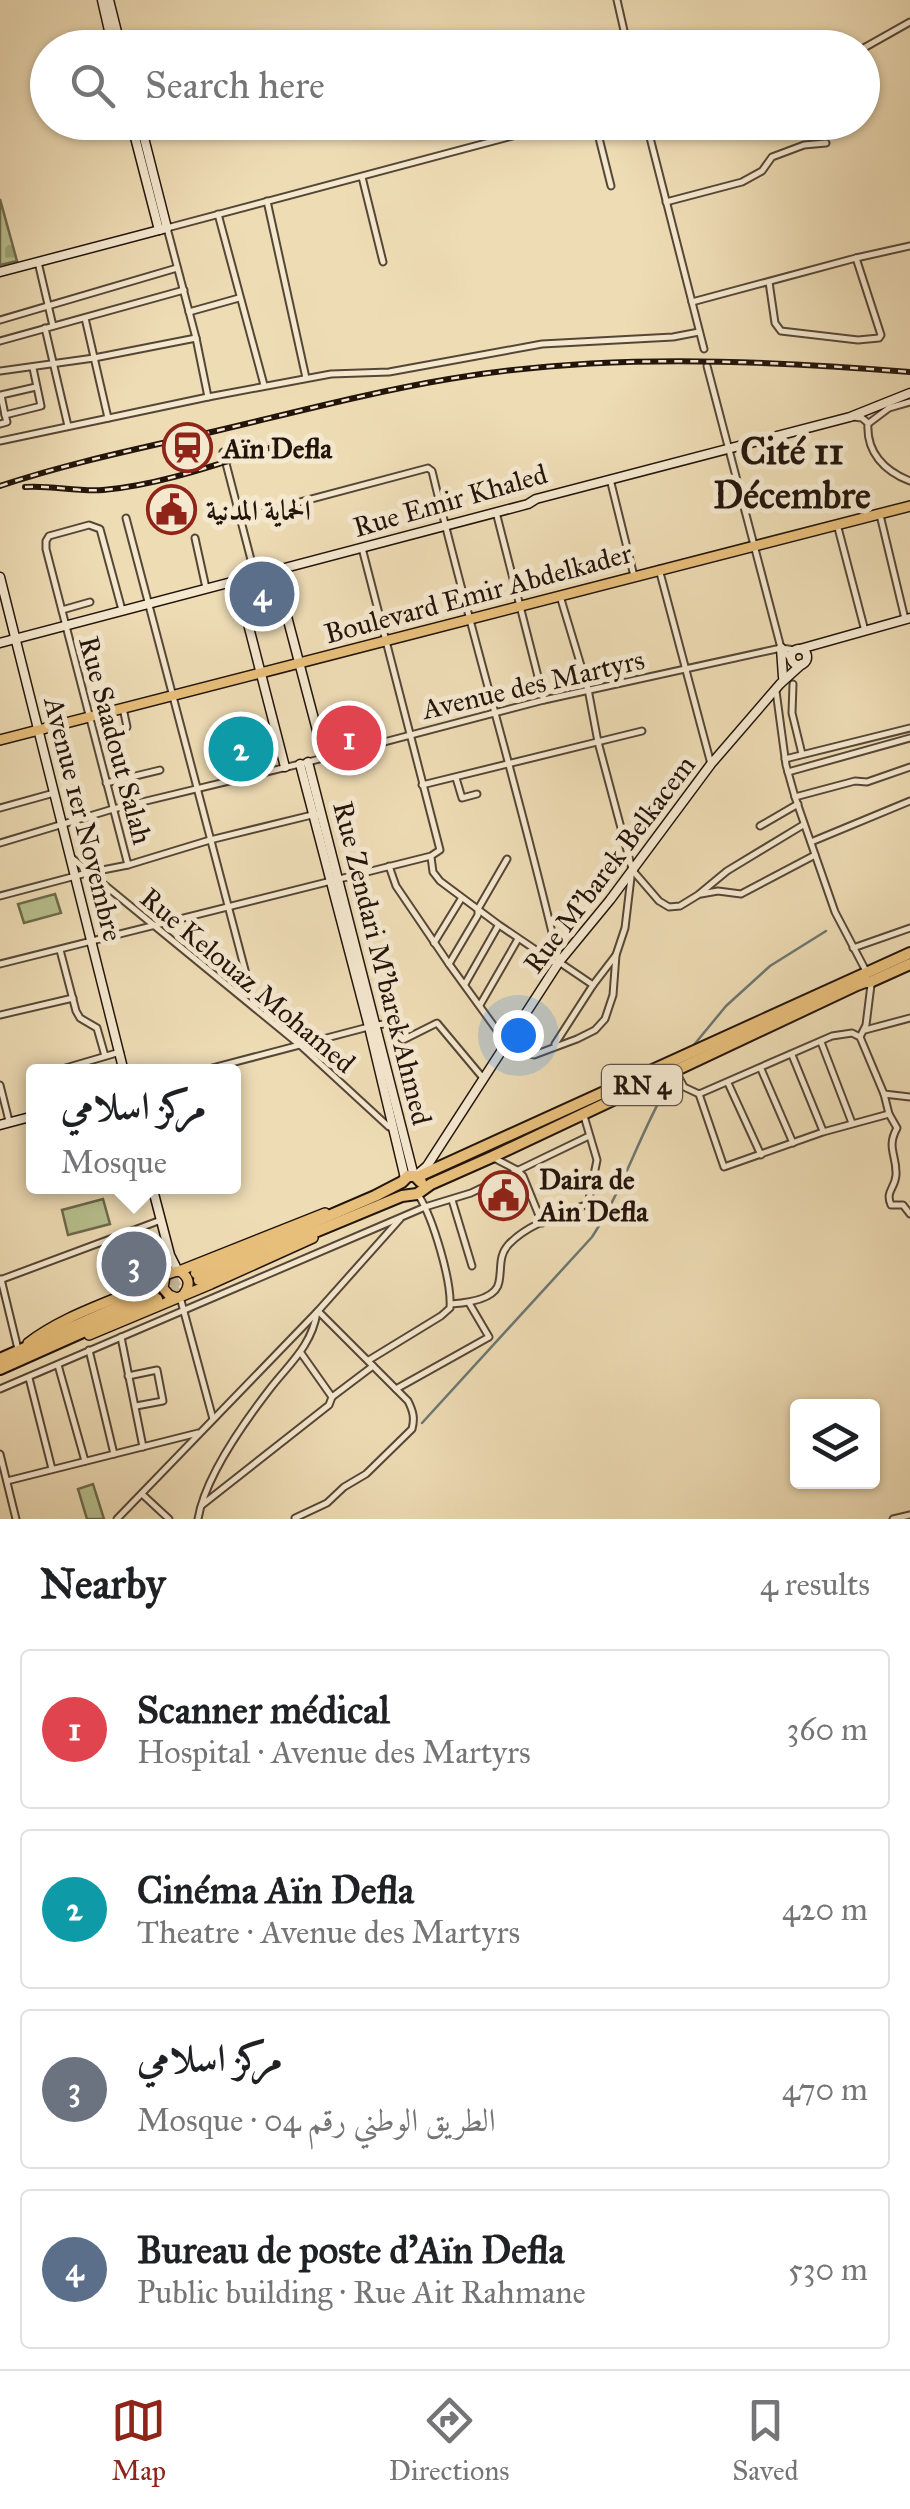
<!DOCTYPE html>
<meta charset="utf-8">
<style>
body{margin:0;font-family:"IM FELL Great Primer",Amiri,serif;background:#f6f6f6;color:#202124}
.controls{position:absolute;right:30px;bottom:30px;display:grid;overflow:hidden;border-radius:10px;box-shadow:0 2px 8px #0004}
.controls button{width:90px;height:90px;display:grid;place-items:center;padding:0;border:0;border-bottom:2px solid #e0e0e0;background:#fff;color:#202124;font:50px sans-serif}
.you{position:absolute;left:518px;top:1035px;width:35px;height:35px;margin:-25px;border:8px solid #fff;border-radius:50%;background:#1a73e8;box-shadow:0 0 0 15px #1a73e833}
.badge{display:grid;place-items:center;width:65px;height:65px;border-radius:50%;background:#8f2418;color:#fff;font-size:32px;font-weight:700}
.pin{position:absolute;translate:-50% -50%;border:5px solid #fff;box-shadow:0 2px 10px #0006}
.popup{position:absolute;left:26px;top:1064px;width:215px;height:130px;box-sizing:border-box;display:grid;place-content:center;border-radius:10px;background:#fff;filter:drop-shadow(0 2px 8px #0005);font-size:32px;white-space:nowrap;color:#757577}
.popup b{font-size:38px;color:#202124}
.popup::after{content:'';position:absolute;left:50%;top:100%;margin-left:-20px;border:20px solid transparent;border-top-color:#fff}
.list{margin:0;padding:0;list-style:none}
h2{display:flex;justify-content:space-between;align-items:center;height:130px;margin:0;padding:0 40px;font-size:42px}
h2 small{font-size:32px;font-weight:400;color:#757577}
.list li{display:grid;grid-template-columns:65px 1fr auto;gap:30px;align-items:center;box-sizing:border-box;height:160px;margin:0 20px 20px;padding:0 20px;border:2px solid #e0e0e0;border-radius:10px}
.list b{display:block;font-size:38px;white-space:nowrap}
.list p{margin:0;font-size:32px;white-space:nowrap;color:#757577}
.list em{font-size:32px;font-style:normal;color:#757577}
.icon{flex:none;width:55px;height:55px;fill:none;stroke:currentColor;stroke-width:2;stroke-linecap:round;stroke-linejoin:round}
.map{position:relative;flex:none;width:910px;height:1519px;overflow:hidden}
.search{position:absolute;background:#fff;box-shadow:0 2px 8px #0004;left:30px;right:30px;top:30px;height:110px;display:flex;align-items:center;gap:25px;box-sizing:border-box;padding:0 35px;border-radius:55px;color:#757577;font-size:38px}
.sheet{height:850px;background:#fff}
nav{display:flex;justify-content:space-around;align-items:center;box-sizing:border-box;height:140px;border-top:2px solid #e0e0e0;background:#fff;font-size:28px;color:#757577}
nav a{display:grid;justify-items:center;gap:5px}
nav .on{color:#8f2418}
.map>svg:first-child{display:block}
.cemetery{fill:url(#cemetery-stones);stroke:#6d6a4c;stroke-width:2.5}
.pitch{fill:#b7c08e;stroke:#6d6a4c;stroke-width:2.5}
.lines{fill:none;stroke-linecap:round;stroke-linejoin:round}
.stream{stroke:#6c7772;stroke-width:2.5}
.highway-tunnel{stroke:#c5b493;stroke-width:10;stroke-dasharray:10 5;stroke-linecap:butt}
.street-casing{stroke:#564636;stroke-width:9}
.secondary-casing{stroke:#23140b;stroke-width:11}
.primary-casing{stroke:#23140b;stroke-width:12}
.highway-casing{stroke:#23140b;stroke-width:14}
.street{stroke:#f4e8cf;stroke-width:5}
.secondary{stroke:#f4e8cf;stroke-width:8}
.primary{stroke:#e7be7a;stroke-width:9}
.highway{stroke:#e7be7a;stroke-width:10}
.rail-casing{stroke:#23140b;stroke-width:6}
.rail{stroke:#f4e8cf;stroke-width:2.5;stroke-dasharray:8;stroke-linecap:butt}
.labels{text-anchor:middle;stroke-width:10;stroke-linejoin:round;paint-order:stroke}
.shield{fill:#f4e8cf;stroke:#625446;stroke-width:2.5}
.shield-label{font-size:25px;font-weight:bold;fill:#23140b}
.poi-label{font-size:28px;font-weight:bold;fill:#23140b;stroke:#f4e8cf;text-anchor:start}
.street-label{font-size:28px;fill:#23140b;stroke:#f4e8cf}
.district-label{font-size:38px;font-weight:bold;fill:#23140b;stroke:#f4e8cf}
</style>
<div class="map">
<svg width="910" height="1519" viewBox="0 0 910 1519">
<defs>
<pattern id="cemetery-stones" width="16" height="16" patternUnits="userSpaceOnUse" patternTransform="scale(2.5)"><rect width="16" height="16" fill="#b7c08e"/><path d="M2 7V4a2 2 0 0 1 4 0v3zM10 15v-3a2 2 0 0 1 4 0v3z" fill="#9da479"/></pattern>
</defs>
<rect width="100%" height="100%" fill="#eedcb5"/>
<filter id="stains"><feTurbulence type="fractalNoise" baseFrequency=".002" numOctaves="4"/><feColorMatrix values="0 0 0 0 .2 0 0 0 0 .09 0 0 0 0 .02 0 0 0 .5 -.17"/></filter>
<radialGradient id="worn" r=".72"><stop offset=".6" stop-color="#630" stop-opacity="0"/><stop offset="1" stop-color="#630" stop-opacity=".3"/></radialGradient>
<polygon class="cemetery" points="0,199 17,261 0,265"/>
<g class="pitch">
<polygon points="55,894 61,913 24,923 18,904"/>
<polygon points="103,1199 110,1224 68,1235 62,1210"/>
<polygon points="93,1484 104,1519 87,1519 78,1489"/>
</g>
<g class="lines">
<g class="stream">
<polyline points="693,1046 726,1006 770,966 826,931"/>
<path d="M 422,1423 L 592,1237 C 623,1190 639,1135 667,1087"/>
</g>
<g class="highway-tunnel">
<polyline points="156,1290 191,1275"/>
<polyline points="157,1299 199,1280"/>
</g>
<defs>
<g id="street">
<polyline points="617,0 628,48"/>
<polyline points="862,49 910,22"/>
<polyline points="595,122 611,186"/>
<polyline points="646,122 704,349"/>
<polyline points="362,177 383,262"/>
<polyline points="267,201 306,378"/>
<polyline points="666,202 742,182 762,171 772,157 804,145 826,143"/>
<polyline points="218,214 264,385"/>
<polyline points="38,262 53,326"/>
<polyline points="769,282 775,323 781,331 858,340 879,338 881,335 856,258"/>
<polyline points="692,302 856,258 910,246"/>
<polyline points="189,312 239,298"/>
<polyline points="85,318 108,418"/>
<polyline points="0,320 177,268"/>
<polyline points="45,328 68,426"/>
<polyline points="0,341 184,290"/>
<polyline points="707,366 781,648 792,660"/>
<polyline points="0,371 94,358 196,338"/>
<polyline points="208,397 196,338 167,228 565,122"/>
<polyline points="5,415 1,395 36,387"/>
<path d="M 853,417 L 862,418 L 868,423 C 866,452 884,471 910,481"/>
<polyline points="869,423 889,408 910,402"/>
<polyline points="0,424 7,422 5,415 41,406 33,368"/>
<polyline points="0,441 208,397 331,374 389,372 542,344 673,337 699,332"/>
<polyline points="223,452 255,575"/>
<polyline points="610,479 634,576"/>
<polyline points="496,512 544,700"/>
<polyline points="880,515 905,619"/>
<polyline points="126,518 255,1008"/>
<path d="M 240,518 L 428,468 L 432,471 C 471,635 521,797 559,962 L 593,985"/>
<polyline points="837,524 865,631"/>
<polyline points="195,538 206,588"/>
<polyline points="659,569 711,764"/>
<polyline points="62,610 90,602"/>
<polyline points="122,610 100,529 89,525 49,536 46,541 46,549 128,865"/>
<polyline points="793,684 792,713 802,754"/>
<polyline points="776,691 786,765 795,797 835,912 866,971"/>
<polyline points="123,708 127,727"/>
<polyline points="785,759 910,728"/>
<polyline points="788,772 910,738"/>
<polyline points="456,778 462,798 477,794"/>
<polyline points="106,783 160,770"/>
<polyline points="422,785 642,731"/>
<polyline points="795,797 855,781 867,782 910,767"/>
<polyline points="0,808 54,793"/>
<polyline points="760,826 798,804"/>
<polyline points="811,842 910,801"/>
<polyline points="0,843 113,809 308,762 544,700 781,648 795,650"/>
<polyline points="431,857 433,872 440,881 499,925 558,965"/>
<polyline points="73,859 301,1046 389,1127 393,1126"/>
<polyline points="389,866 396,886 449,964 507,1044 522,1052 534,1055 577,1039 595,1030 605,1019 613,995 616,955 625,928 632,869 598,742 588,689 560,596"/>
<polyline points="634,872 659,901 669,907 680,906 698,895 727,871 803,825"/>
<polyline points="701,894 718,891 741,894 815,855"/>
<polyline points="0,896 87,873 128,865 210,840 316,814"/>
<polyline points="434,943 461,899"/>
<polyline points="853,948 910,928"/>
<polyline points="60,950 76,1011 80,1018 97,1028 105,1056"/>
<polyline points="0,964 431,856 440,850 362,548"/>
<polyline points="449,964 478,915 478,909 507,859"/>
<polyline points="465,984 498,926"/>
<polyline points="480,1005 518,939"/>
<polyline points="0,1015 73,998"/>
<polyline points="865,1030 910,1018"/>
<polyline points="860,1037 866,1025 871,985"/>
<polyline points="821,1042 852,1123"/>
<polyline points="555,1044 593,985 616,955"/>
<polyline points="792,1055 823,1131"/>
<polyline points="761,1069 793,1143"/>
<polyline points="52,1072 120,1052"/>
<polyline points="197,1072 376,1025 385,1024 403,1040 437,1023 483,1078"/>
<path d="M 676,1072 L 684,1087 L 699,1094 L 832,1036 L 852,1033 L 860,1037 L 884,1094 L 889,1114 L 897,1128 C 886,1148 897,1155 896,1175 C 895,1189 885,1191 891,1205 L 903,1205 L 910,1214"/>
<polyline points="728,1083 761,1155"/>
<polyline points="0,1085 9,1121"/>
<polyline points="699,1094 724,1167 823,1132 889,1114"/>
<polyline points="884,1094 910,1097"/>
<polyline points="492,1157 517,1170 523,1176 542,1223"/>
<polyline points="452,1200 472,1266"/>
<polyline points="1,1279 18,1349"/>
<polyline points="0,1280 161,1220"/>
<polyline points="180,1297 213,1419"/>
<path d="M 451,1304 C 466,1303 496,1300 499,1282 C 502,1267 498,1256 509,1244 C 529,1223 562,1214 588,1204 L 597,1160 L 584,1116"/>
<polyline points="121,1337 143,1447"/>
<polyline points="89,1350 114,1454"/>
<polyline points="301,1353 332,1397"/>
<path d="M 369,1360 L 441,1316 L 450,1308 C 452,1281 433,1219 419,1196"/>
<polyline points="58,1365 85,1461"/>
<polyline points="128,1376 157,1370 163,1401 136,1406"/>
<polyline points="29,1378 52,1469"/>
<polyline points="0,1389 425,1207 471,1193 589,1136"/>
<polyline points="396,1389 489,1337 469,1303"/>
<polyline points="0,1454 16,1519"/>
<polyline points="7,1481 198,1433"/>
<polyline points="142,1494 169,1519"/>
<polyline points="202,1505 329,1405 332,1397 373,1366"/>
<path d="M 295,1518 L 327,1503 L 344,1487 L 366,1474 L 412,1429 C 415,1418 413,1411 408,1401 L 318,1311"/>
<polyline points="117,1519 318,1311 400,1219"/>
<path d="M 198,1519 C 205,1477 242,1425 269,1390 C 288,1365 312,1346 317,1312"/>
<polyline points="893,1519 910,1515"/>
</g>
<g id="secondary">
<polyline points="102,0 113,48"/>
<polyline points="109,0 121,48"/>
<polyline points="131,122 159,230"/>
<polyline points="0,272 167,228 140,122"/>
<polyline points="275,571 324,757"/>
<polyline points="0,577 124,1072"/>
<polyline points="237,581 285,767"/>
<polyline points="0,643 528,504 536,499 850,417 910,393"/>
<polyline points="781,648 783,677"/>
<polyline points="800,649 910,618"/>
<circle cx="799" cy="657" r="8"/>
<polyline points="308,762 414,1176"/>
<polyline points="300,764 369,1027 405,1178"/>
<polyline points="0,1125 34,1116"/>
<polyline points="419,1173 427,1166 559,962 610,900 711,764 780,684 802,664"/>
<polyline points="152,1186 170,1255 178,1271"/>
</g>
<g id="primary">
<polyline points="0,740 910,506"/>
<polyline points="179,1271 325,1213"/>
<polyline points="165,1276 163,1288 169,1295 177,1298"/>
<polyline points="89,1335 211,1284 313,1238"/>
<path d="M 28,1343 C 62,1317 104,1304 143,1287 C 155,1282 166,1272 179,1271 C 189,1276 191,1285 184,1294"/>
</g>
<g id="highway">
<polyline points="417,1177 910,953"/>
<polyline points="196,1273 375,1196 402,1182 408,1176 415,1176 421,1182"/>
<polyline points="199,1280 402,1196 417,1194 431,1184 492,1157 857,985 865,982 870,982 910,964"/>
<polyline points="0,1359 154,1291"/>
<polyline points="0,1369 157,1299"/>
</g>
</defs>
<use href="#street" class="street-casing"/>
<use href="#secondary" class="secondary-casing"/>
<use href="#primary" class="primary-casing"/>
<use href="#highway" class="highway-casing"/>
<use href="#street" class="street"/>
<use href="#secondary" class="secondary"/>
<use href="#primary" class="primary"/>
<use href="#highway" class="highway"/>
<defs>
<g id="rail">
<path d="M 0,486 C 71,462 147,447 220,430 C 296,412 372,392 449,379 C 602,353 756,360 910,372"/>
<path d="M 25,487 C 51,485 76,492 103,490 C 159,485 215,465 269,448"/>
</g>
</defs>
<use href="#rail" class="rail-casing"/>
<use href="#rail" class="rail"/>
</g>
<defs>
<symbol id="station-ring" viewBox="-11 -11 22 22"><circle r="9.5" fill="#f4e8cf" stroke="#8f2418" stroke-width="1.5"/><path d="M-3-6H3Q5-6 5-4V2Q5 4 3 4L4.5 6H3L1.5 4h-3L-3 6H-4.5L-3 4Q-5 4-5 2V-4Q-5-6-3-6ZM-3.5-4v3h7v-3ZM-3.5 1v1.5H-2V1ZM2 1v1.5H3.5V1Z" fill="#8f2418"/></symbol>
<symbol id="civic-ring" viewBox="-11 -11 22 22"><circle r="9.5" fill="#f4e8cf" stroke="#8f2418" stroke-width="1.5"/><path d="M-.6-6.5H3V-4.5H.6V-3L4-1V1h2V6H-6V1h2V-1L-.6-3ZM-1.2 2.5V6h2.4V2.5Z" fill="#8f2418"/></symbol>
</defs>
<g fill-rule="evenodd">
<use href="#station-ring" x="160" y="420" width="55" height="55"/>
<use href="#civic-ring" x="144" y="482" width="55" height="55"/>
<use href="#civic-ring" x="476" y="1168" width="55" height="55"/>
</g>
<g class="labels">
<rect class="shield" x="602" y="1065" width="80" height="40" rx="8"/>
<g class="shield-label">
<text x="642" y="1094">RN 4</text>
</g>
<g class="poi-label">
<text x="223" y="458">Aïn Defla</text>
<text x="206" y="520">الحماية المدنية</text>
<text x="539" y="1189">Daira de<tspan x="539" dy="32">Ain Defla</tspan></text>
</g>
<g class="street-label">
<text transform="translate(450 500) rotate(-16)" y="10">Rue Emir Khaled</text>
<text transform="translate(478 593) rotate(-15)" y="10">Boulevard Emir Abdelkader</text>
<text transform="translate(533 684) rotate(-13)" y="10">Avenue des Martyrs</text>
<text transform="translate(116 740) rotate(75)" y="10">Rue Saadout Salah</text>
<text transform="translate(84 819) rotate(76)" y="10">Avenue 1er Novembre</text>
<text transform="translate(609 864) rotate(-53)" y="10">Rue M'barek Belkacem</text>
<text transform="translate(383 963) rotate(76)" y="10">Rue Zendari M'barek Ahmed</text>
<text transform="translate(248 980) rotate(40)" y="10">Rue Kelouaz Mohamed</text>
</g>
<g class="district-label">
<text x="792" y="464">Cité 11<tspan x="792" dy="44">Décembre</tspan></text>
</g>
</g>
<rect width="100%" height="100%" filter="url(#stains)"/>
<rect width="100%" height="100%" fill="url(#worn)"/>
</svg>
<div class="controls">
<button><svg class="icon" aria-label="layers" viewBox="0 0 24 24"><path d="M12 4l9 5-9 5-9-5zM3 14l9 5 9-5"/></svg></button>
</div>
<div class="you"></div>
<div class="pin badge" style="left:349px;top:738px;background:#e0444e">1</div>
<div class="pin badge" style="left:241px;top:749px;background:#0f9aa8">2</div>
<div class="pin badge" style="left:134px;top:1264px;background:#6b7280">3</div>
<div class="popup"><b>مركز اسلامي</b>Mosque</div>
<div class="pin badge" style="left:262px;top:594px;background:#5c6f8a">4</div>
<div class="search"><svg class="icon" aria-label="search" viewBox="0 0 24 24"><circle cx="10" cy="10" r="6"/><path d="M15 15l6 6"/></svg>Search here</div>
</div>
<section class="sheet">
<h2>Nearby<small>4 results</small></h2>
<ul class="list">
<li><span class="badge" style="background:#e0444e">1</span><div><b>Scanner médical</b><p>Hospital · Avenue des Martyrs</p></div><em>360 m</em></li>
<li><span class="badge" style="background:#0f9aa8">2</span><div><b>Cinéma Aïn Defla</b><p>Theatre · Avenue des Martyrs</p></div><em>420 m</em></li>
<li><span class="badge" style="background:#6b7280">3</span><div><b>مركز اسلامي</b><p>Mosque · الطريق الوطني رقم 04</p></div><em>470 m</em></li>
<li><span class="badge" style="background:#5c6f8a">4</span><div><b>Bureau de poste d'Aïn Defla</b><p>Public building · Rue Ait Rahmane</p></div><em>530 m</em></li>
</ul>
</section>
<nav>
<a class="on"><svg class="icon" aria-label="map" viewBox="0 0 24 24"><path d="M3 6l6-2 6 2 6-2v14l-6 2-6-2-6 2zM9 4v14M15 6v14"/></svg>Map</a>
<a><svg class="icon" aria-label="directions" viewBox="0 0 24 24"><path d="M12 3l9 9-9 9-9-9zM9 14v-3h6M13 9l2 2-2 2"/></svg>Directions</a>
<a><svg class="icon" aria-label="saved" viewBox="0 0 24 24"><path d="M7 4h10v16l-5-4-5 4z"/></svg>Saved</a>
</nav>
